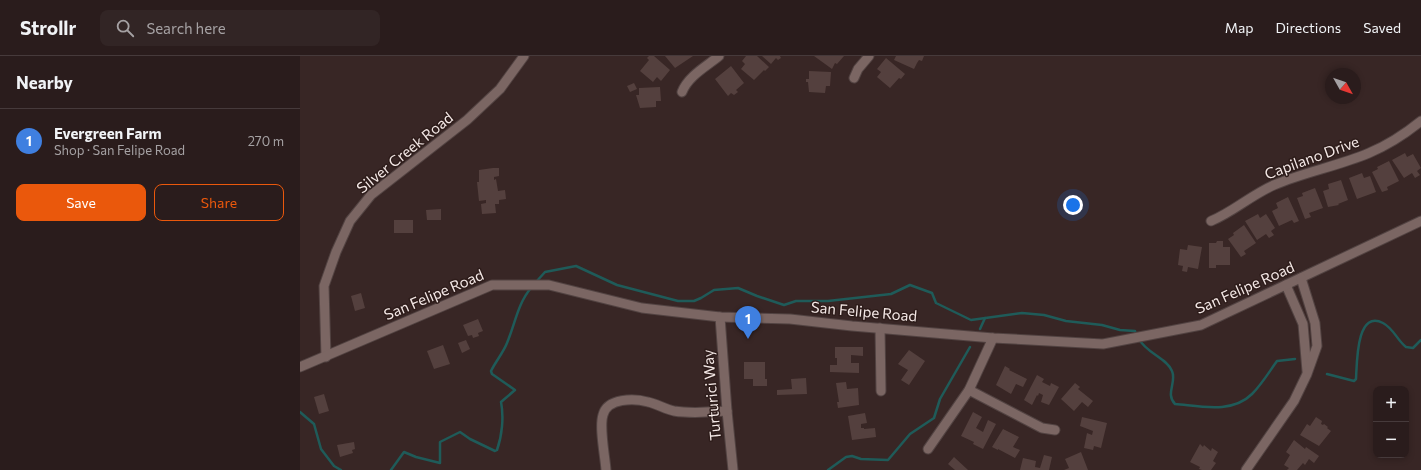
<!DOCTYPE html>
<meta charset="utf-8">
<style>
body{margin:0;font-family:Commissioner,sans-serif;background:#322525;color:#f1f3f6}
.controls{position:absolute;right:12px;bottom:12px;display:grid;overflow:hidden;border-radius:8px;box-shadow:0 2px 6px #0003}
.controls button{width:36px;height:36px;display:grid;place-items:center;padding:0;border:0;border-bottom:1px solid #463a3b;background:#2a1c1c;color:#f1f3f6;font:20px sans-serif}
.compass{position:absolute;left:1025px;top:12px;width:36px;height:36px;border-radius:50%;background:#2a1c1c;box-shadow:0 2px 6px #0003;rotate:130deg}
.you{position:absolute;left:773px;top:149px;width:14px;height:14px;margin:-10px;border:3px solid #fff;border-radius:50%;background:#1a73e8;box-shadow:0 0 0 6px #1a73e833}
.badge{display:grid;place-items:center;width:26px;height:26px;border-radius:50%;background:#ea580c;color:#fff;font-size:13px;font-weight:700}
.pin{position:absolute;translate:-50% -33px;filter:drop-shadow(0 1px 2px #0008)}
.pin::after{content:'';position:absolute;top:21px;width:14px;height:12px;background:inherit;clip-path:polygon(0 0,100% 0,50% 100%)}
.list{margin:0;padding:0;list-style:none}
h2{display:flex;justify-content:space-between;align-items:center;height:52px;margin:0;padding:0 16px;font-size:17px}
h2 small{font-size:13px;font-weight:400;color:#a5a1a3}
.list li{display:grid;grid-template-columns:26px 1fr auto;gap:12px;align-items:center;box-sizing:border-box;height:64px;padding:0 16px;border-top:1px solid #463a3b}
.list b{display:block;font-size:15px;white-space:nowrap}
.list p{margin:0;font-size:13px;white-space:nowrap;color:#a5a1a3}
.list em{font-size:13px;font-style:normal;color:#a5a1a3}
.actions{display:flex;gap:8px;padding:12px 16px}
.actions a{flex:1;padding:9px 0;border:1px solid #ea580c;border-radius:8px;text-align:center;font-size:14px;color:#ea580c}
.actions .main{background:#ea580c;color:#fff}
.icon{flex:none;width:22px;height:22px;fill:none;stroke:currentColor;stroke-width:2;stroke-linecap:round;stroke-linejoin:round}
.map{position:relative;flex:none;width:1121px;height:414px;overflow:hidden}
header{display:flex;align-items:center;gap:24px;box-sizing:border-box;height:56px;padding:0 20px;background:#2a1c1c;border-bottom:1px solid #463a3b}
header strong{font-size:19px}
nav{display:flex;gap:22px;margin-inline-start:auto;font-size:14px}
.search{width:280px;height:36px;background:#322525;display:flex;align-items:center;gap:10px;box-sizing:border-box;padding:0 14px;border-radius:8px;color:#a5a1a3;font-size:15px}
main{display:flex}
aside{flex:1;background:#2a1c1c}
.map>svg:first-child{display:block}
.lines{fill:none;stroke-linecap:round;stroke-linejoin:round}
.stream{stroke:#1f5b59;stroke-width:2.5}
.building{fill:#54403e}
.minor-casing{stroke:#524342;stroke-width:11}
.minor{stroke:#7b6663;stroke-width:9}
.labels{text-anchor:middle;stroke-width:3;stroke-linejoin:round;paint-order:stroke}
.street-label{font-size:15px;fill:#f4e8e6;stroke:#2e1d1b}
</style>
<header>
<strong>Strollr</strong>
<div class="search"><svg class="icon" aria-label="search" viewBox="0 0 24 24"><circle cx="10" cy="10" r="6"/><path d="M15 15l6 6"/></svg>Search here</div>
<nav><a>Map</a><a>Directions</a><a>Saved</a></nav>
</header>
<main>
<aside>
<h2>Nearby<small></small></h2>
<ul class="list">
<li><span class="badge" style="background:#3f7fe0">1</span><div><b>Evergreen Farm</b><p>Shop · San Felipe Road</p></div><em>270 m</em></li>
</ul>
<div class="actions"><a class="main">Save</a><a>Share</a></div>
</aside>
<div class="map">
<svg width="1121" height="414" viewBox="0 0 1121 414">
<rect width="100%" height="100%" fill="#382625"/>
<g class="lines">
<g class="stream">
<polyline points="236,226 245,216 276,210 317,229 378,245 394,245 401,242 414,234 438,232 457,240 484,249 496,245 528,245 591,238 610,229 632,237 636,247 671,264 722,257 744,259 766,265 802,269 820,274 835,275 836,279"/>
<polyline points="680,273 685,262"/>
<path d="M 839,283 C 846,297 867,302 872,315 C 877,326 865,338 875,348 C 900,350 932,358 952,338 C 962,328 969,316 977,305 L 995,303"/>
<path d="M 1027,318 L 1054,325 L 1056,323 C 1057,308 1056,253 1083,267 C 1094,273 1097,284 1106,291 L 1113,292 L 1121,284"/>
<polyline points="0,356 14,368 21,393 34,410 41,414"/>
<path d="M 91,414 L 104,396 L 116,401 L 140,407 L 140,386 L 160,376 L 170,383 L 195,395 L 197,394 C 202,380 204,361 201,346 L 215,334 L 192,318 L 191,315 C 196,305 203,297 207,287 C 215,268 218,247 231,232"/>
<polyline points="528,414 546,401 552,400 561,403 588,404 610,378 634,362 640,343 670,291"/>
</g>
</g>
<g class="building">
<polygon points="349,0 354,0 370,14 361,25 357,21 353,26 340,15 349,4 347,2"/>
<polygon points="365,0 393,0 375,12"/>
<polygon points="446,0 457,0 469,11 465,15 464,14 454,24 441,13 445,8 442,5"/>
<polygon points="462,0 480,0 481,2 478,4 476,2 471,8"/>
<polygon points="514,0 544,0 537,8 535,7 532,13"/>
<polygon points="596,0 624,0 622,5 619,4 617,7 614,13 594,4"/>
<polygon points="586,2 605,18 601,23 599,22 590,32 577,21 581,16 577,13"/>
<polygon points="431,10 444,27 436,34 438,36 434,39 431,37 428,40 415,23"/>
<polygon points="509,15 531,16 530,30 526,30 525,37 509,36 508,26 506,26 506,23 509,23"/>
<polygon points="334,27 337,33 330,36 327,30"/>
<polygon points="360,31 361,45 356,45 356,51 340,52 336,39 339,39 339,32"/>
<polygon points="1105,97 1107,101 1113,98 1121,112 1117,115 1120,119 1115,122 1112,117 1104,122 1092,104"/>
<polygon points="1089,105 1099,125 1087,131 1088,134 1082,136 1072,116 1078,113 1077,111"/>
<polygon points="193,112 199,112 199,120 194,121 194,124 196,123 198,135 205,134 206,143 199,144 199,148 195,148 196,157 182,158 181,148 186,147 186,144 179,145 177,126 179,126 179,114"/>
<polygon points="1062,117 1064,122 1070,120 1076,136 1057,143 1049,122"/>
<polygon points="1041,124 1048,144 1038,148 1039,149 1028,151 1023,135 1029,133 1028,128"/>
<polygon points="1015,132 1023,152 1009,157 1011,161 1005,163 997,142 1003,140 1002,137"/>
<polygon points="988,141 999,165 994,167 992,164 979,170 972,155 978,152 976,147"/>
<polygon points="141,153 141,164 127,164 126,154"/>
<polygon points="958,158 960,162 966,158 975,172 971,175 974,179 969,182 966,178 957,184 945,165"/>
<rect x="94" y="164" width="19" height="13"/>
<polygon points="944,169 956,187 944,195 946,198 941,201 928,183 934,179 933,177"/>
<polygon points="917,185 923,185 923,191 930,191 930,209 916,209 916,212 909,212 909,187 916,187"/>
<polygon points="888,189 902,191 898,213 888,211 887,216 882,215 883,210 878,209 880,193 887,194"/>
<polygon points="61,237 65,252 55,255 51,240"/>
<polygon points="178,263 183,275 178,277 179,280 173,282 172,279 168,280 163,269"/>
<polygon points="166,284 170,293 162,297 158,287"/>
<polygon points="143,289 150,308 134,313 127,295"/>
<polygon points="535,291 563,291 563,300 551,299 551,307 559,307 559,317 530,316 530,309 537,309 537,302 535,302"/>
<polygon points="609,294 625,305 609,329 601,324 608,314 598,308"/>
<polygon points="444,306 465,306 465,323 467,323 467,330 453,330 453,323 444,323"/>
<polygon points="705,310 710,313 709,314 727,323 723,331 716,328 711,338 696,329"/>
<polygon points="737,319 744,323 742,326 750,330 751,327 759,331 749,349 741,346 743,339 739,337 738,340 737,339 732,349 724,344"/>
<polygon points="506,322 507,338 477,339 477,334 492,333 491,323"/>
<polygon points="546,326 547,333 558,332 559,349 538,352 537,346 539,346 536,327"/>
<polygon points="775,327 780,331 778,333 793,345 788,351 782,346 774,355 761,343"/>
<polygon points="24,338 29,355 19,358 14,341"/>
<polygon points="673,356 682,361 676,372 683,376 688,364 696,368 683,393 673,388 674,386 661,380"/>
<polygon points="565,357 567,367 561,368 561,372 564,372 564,373 575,372 576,381 552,384 548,360"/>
<polygon points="782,361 807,367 801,392 794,390 793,394 784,392 787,377 792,379 793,375 780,370"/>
<polygon points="1016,361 1022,365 1021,368 1023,369 1024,368 1028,371 1027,372 1031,375 1019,390 1000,379 1007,368 1010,370"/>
<polygon points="703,373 719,381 713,391 720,394 715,402 698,393 698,394 692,391"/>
<polygon points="994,384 1005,393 1006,391 1019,400 1014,407 1009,403 1005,409 1003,407 997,414 987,414 989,412 984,409 990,399 986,396"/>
<polygon points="54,386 55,393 52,394 53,397 40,401 37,389"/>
<polygon points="900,388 903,391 904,389 911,395 912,392 918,396 913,405 916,407 911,414 902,414 899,413 900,411 890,406"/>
<polygon points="781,396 788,414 764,414 769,412 765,403"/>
<polygon points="744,399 752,401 749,414 720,414 723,402 736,405 735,411 740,412"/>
<polygon points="654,401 668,414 655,414 648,408"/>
</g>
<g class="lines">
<defs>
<g id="minor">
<polyline points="554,22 558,13 569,0"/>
<path d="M 382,36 C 388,20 407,10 419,0"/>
<path d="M 911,165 C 933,156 951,139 974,129 C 1005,116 1038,110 1069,97 C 1088,89 1105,78 1121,65"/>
<polyline points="986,229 1003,268 1007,315"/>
<polyline points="420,261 427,355 433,414"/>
<polyline points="580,272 581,335"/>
<polyline points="26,301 24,230 36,196 50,165 71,139 167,64 200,33 224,0"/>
<polyline points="0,311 192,229 249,229 342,252 420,261 490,263 552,270 693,282 803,288 901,269 1121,165"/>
<polyline points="669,334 742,372 755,374"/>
<polyline points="628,393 669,334 693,282"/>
<path d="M 306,414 C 305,400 299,371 303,359 C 307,342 334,342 348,346 C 357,348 365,353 374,355 C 392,358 409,356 427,355"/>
<polyline points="946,414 994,345 1007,318 1017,290 1015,267 1001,222"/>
</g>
</defs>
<use href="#minor" class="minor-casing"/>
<use href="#minor" class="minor"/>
</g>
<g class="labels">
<g class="street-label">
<text transform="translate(105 97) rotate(-39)" y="5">Silver Creek Road</text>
<text transform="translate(1012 102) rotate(-20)" y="5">Capilano Drive</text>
<text transform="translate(945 232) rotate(-24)" y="5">San Felipe Road</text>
<text transform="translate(134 239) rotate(-23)" y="5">San Felipe Road</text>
<text transform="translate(564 256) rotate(5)" y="5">San Felipe Road</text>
<text transform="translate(412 339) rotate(-95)" y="5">Turturici Way</text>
</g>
</g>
</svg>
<div class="controls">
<button>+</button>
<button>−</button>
</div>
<svg class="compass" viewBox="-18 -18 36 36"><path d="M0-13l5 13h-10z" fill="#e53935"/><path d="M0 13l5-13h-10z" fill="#a5a1a3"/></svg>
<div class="you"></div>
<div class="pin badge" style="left:448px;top:283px;background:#3f7fe0">1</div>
</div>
</main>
